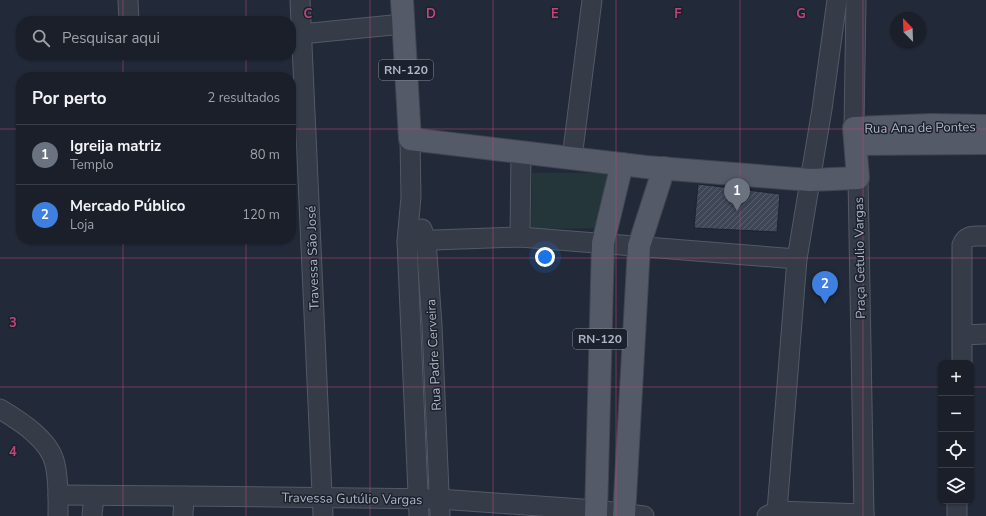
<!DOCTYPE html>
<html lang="pt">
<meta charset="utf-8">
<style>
body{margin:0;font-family:"Nunito Sans",sans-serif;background:#272c36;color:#f1f3f6}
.controls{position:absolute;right:12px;bottom:12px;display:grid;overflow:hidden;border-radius:8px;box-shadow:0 1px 3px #0004}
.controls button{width:36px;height:36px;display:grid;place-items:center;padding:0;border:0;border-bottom:1px solid #383d47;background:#1a1f2a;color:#f1f3f6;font:20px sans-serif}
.compass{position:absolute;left:890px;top:12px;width:36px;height:36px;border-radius:50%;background:#1a1f2a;box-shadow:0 1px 3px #0004;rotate:337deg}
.you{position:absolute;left:545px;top:257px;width:14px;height:14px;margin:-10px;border:3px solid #fff;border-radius:50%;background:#1a73e8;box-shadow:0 0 0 6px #1a73e833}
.badge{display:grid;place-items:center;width:26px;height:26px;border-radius:50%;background:#d93025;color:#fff;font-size:13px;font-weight:700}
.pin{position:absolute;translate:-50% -33px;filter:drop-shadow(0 1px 2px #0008)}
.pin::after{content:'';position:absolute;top:21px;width:14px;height:12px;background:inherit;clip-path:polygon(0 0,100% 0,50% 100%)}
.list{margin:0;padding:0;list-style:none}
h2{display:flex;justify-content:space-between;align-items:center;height:52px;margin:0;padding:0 16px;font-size:17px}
h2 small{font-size:13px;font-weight:400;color:#9fa2a8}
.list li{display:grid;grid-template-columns:26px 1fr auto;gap:12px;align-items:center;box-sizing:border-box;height:60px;padding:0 16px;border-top:1px solid #383d47}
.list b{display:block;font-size:15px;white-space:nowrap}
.list p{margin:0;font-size:13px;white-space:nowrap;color:#9fa2a8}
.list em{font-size:13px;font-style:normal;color:#9fa2a8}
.icon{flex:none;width:22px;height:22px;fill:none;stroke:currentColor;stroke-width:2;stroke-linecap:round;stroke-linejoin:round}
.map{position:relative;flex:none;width:986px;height:516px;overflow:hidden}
.search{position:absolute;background:#1a1f2a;box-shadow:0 1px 3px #0004;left:16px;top:16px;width:280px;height:44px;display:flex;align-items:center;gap:10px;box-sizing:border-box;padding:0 14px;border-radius:16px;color:#9fa2a8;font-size:15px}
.panel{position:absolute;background:#1a1f2a;box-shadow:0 1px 3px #0004;left:16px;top:72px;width:280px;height:172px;border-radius:16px}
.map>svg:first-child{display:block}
.green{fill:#25363a}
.building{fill:url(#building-hatch);stroke:#1d232f}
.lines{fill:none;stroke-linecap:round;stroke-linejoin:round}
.minor-casing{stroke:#535966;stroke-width:21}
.major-casing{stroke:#3f4551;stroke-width:24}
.minor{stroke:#363b48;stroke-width:19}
.major{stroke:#545a68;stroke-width:22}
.grid{fill:none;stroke:#bd477a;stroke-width:1;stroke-opacity:0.55}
.labels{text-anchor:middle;stroke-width:3;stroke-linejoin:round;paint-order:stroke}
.shield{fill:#1b212d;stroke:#838997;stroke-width:1}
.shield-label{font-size:12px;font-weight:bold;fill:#b0b6c4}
.street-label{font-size:13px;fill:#b0b6c4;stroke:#1b212d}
.grid-label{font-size:13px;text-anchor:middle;font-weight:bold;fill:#bd477a;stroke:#1b212d;stroke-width:3;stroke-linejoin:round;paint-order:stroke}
</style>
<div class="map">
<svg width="986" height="516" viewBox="0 0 986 516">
<defs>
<pattern id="building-hatch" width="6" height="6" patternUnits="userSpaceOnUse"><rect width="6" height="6" fill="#3f4757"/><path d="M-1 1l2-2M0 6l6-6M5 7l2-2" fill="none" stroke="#585f6e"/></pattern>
</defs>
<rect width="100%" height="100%" fill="#222938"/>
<polygon class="green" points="532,173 609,173 609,228 531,229"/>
<polygon class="building" points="698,184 780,194 777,232 694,228"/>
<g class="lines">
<defs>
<g id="minor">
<polyline points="128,0 129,21"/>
<polyline points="300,0 323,516"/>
<polyline points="291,35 403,24"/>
<polyline points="854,128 856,0"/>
<polyline points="410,139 411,197 407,241 419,516"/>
<polyline points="572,158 592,0"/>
<polyline points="858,178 864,516"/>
<polyline points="422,229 426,240 432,325 440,516"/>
<polyline points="520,237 521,152"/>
<polyline points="407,241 520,237 797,259"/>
<polyline points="963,335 986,334"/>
<path d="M 962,363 L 962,245 C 966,234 976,236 986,236"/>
<path d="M 0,409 C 20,421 50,440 55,464 C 59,481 58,499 58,516"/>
<polyline points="58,495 184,496 439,499 596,510 644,516"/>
<polyline points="777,511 797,259 822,109 837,0"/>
<polyline points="92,516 94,496"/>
<polyline points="183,516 184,496"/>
<polyline points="767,516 777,511 864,514"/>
<polyline points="957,516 957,501"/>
</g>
<g id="major">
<polyline points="402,0 410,139 646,167 810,180 858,178 854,128 931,125 986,126"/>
<polyline points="856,144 986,143"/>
<polyline points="596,516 603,243 622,164"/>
<polyline points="624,516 639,246 664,168"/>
</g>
</defs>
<use href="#minor" class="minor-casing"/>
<use href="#major" class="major-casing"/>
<use href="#minor" class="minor"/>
<use href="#major" class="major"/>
</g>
<path class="grid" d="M 123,0 L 123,21M 246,0 L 246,21M 370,0 L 370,516M 493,0 L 493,516M 616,0 L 616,516M 740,0 L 740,516M 863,0 L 863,516M 123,55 L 123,77M 246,55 L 246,77M 0,129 L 21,129M 291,129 L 986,129M 123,239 L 123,516M 246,239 L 246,516M 0,258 L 986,258M 0,387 L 941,387M 971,387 L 986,387"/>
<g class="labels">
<g class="shield">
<rect x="379" y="60" width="54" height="20" rx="3"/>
<rect x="573" y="329" width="54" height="20" rx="3"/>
</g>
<g class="shield-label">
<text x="406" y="74">RN-120</text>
<text x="600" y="343">RN-120</text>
</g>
<g class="street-label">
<text transform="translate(920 127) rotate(-1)" y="5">Rua Ana de Pontes</text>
<text transform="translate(312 258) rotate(-92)" y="5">Travessa São José</text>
<text transform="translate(859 258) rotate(-91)" y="5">Praça Getulio Vargas</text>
<text transform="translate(433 355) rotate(-93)" y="5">Rua Padre Cerveira</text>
<text transform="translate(352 498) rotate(1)" y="5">Travessa Gutúlio Vargas</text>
</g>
</g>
<g class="grid-label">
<text x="308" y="18">C</text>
<text x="431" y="18">D</text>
<text x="555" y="18">E</text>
<text x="678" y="18">F</text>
<text x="801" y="18">G</text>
<text x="13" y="327">3</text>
<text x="13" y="456">4</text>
</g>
</svg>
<div class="controls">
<button>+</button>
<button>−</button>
<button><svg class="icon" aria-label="locate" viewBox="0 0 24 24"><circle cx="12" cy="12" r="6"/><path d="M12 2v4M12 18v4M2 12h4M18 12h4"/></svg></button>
<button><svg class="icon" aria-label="layers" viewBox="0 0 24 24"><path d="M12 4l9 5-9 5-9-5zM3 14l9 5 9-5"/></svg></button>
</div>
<svg class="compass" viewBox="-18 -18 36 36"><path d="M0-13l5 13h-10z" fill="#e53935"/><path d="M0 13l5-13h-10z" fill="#9fa2a8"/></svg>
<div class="you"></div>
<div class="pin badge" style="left:737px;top:211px;background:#6b7280">1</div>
<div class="pin badge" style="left:825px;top:304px;background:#3f7fe0">2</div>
<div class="search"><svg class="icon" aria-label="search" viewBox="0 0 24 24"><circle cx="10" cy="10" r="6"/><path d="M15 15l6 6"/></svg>Pesquisar aqui</div>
<section class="panel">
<h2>Por perto<small>2 resultados</small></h2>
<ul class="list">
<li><span class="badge" style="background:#6b7280">1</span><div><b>Igreija matriz</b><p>Templo</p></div><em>80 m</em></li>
<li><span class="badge" style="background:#3f7fe0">2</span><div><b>Mercado Público</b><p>Loja</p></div><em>120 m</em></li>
</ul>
</section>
</div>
